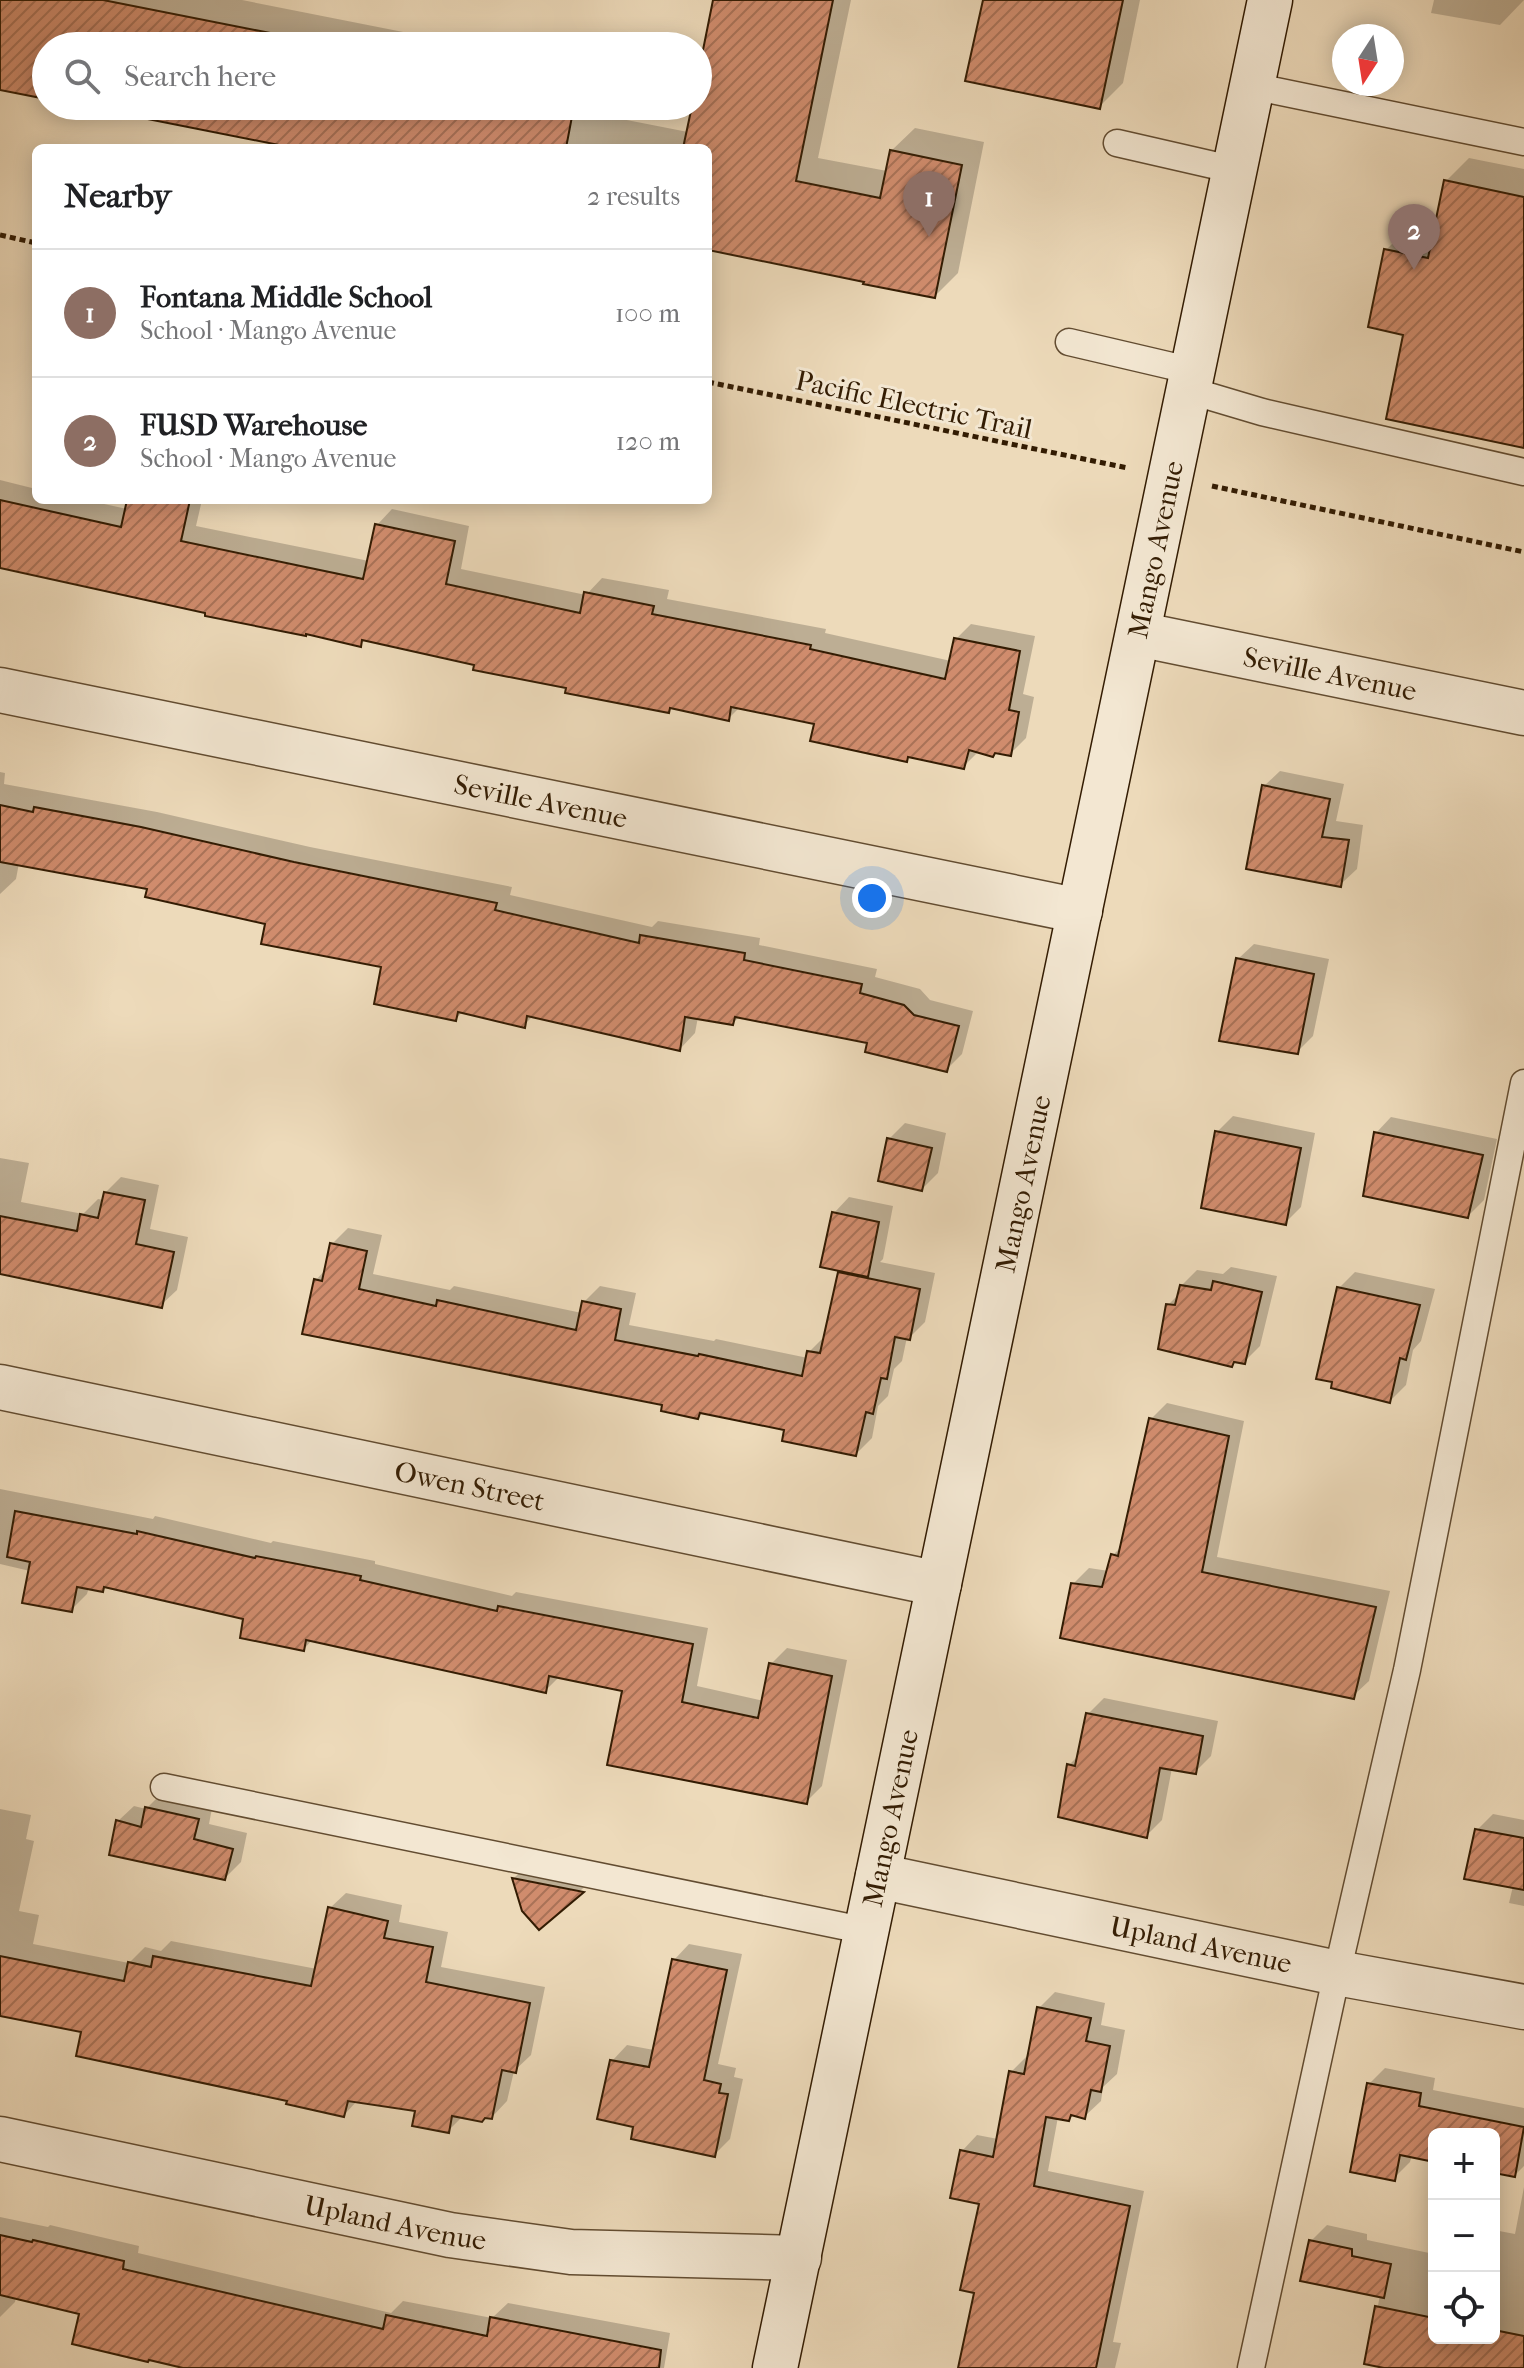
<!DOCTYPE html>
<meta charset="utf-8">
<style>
body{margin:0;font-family:"IM FELL French Canon",serif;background:#f6f6f6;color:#202124}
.controls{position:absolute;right:24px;bottom:24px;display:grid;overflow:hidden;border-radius:12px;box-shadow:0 4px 20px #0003}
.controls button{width:72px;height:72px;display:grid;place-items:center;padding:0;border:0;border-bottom:2px solid #e0e0e0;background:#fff;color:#202124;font:40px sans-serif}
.compass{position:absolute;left:1332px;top:24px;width:72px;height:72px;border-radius:50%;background:#fff;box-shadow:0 4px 20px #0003;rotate:192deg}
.you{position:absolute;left:872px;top:898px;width:28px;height:28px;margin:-20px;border:6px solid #fff;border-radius:50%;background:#1a73e8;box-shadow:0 0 0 12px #1a73e833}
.badge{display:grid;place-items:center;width:52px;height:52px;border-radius:50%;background:#8f2418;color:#fff;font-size:26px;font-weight:700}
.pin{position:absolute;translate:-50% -66px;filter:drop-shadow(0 2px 4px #0008)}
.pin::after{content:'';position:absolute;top:42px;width:28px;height:24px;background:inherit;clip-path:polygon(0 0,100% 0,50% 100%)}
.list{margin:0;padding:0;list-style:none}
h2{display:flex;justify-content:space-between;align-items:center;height:104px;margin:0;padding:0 32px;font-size:34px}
h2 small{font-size:26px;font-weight:400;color:#757577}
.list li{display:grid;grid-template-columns:52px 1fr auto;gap:24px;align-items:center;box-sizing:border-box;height:128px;padding:0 32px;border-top:2px solid #e0e0e0}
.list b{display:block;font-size:30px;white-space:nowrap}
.list p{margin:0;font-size:26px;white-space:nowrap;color:#757577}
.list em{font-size:26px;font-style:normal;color:#757577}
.icon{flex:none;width:44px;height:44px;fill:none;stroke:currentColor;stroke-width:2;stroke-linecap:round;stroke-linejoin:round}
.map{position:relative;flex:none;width:1524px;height:2368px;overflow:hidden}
.search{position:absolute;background:#fff;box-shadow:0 4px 20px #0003;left:32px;top:32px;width:680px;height:88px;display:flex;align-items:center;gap:20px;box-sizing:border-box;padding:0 28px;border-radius:44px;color:#757577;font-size:30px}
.panel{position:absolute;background:#fff;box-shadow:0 4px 20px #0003;left:32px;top:144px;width:680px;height:360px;border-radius:12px}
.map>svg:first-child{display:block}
.shadow{fill:#0003}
.building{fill:url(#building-hatch);stroke:#331c03;stroke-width:2}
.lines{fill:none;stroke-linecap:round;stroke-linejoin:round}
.lane-casing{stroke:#624c31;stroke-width:29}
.street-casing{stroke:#624c31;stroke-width:47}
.secondary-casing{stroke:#331c03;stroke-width:47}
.path{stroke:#331c03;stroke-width:5;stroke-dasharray:6 4;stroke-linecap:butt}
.lane{stroke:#f3e7d2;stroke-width:26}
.street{stroke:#f3e7d2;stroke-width:44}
.secondary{stroke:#f3e7d2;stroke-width:44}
.labels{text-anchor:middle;stroke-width:6;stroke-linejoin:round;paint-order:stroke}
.street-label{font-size:28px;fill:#331c03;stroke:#f3e7d2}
</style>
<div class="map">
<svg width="1524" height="2368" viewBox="0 0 1524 2368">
<defs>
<pattern id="building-hatch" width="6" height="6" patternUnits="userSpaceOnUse" patternTransform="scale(2)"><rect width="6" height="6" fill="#d08c6d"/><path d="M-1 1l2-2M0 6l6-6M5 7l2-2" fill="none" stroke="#a97257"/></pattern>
</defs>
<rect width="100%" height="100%" fill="#eddaba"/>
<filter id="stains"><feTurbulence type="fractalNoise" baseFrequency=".0025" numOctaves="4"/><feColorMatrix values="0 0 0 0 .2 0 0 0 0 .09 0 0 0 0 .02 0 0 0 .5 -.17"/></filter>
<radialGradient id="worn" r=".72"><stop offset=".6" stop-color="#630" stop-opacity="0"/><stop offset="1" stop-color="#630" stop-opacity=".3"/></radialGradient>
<g class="shadow">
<polygon points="0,0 242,0 474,46 46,46 46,97 0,88"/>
<polygon points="715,0 851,0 818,158 887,171 891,151 915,128 984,142 958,273 935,296 866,280 708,248 708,148 305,148 92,106 592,106 591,113 688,132 694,106 698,106 698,85"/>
<polygon points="985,0 1140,0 1123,83 1099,107"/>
<polygon points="1434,0 1524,0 1500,25 1431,13"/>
<polygon points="1469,158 1524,169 1524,446 1406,333 1386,250 1410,226 1436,232 1446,181"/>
<polygon points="0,480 36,489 36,500 86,500 127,509 129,500 202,500 196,526 369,561 377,525 392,509 469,526 461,569 586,595 602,578 669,590 667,599 826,629 825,633 951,661 956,639 971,624 1035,636 1023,694 1034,697 1026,738 1010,754 979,751 963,767 910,756 906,760 816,722 740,707 728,719 672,707 668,711 366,639 360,645 0,566"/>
<polygon points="1280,771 1344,784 1336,821 1363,825 1357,869 1341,884 1264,786"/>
<polygon points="0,772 5,773 4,784 157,812 310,847 512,887 510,895 652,927 658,921 760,938 759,945 877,969 875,977 920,989 930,1000 973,1011 962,1054 946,1070 870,1041 740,1016 733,1023 698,1017 695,1033 680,1049 534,1015 524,1025 463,1011 456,1019 384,965 267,922 149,887 19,863 16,879 0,894"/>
<polygon points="1254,944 1329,959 1313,1036 1297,1052 1238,959"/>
<polygon points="1233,1116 1315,1133 1301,1207 1285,1223 1217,1132"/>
<polygon points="1391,1117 1497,1139 1484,1200 1468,1216 1376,1133"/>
<polygon points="905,1123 946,1133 938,1173 922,1189 889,1139"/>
<polygon points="0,1158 29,1163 21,1202 83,1214 98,1199 104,1200 105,1193 121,1177 159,1185 150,1229 188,1237 177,1290 161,1305 0,1272"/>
<polygon points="849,1197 893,1206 883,1259 880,1262 935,1273 925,1322 909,1338 907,1337 902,1361 894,1369 888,1396 878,1406 872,1438 856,1454 786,1428 703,1411 698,1416 316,1280 326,1269 332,1244 348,1228 382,1235 373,1274 450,1290 454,1286 582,1313 584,1302 600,1286 636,1293 629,1325 714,1341 716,1339 808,1358 809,1352 825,1336 839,1273 843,1269 834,1213"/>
<polygon points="1231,1267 1277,1276 1260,1346 1244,1362 1236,1360 1232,1364 1168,1305 1180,1293 1181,1286 1197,1270 1223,1274"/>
<polygon points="1355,1272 1435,1289 1421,1341 1413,1350 1406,1385 1390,1401 1339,1288"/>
<polygon points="1167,1403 1244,1421 1217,1557 1390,1591 1369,1681 1353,1696 1073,1584 1089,1568 1109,1571 1113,1555 1122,1546 1151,1419"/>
<polygon points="0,1489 153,1519 155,1516 271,1543 273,1541 375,1561 375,1564 512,1596 516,1592 708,1628 697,1686 764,1701 771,1664 787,1648 847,1660 822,1786 806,1802 624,1690 560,1676 545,1691 313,1639 304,1649 246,1617 107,1586 103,1590 89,1587 87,1594 71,1610 30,1571 0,1564"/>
<polygon points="1104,1698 1218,1721 1211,1756 1195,1772 1172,1768 1162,1820 1146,1836 1069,1765 1079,1755 1088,1714"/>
<polygon points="163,1792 213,1803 209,1824 247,1833 241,1862 225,1878 118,1821 134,1806 146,1809"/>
<polygon points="0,1809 31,1815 26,1839 34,1841 19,1911 39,1915 33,1944 129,1963 145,1947 161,1951 171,1941 317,1969 330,1908 346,1893 402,1905 399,1922 448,1932 441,1967 545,1987 531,2055 514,2071 507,2101 492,2117 463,2116 448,2131 418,2110 358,2100 344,2115 289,2100 84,2031 0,2015"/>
<polygon points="1493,1814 1524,1820 1524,1906 1509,1903 1513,1886 1477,1830"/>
<polygon points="530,1863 597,1876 539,1927 524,1910 514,1878"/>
<polygon points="689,1944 742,1954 718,2064 736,2068 734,2077 743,2079 730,2139 714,2155 635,2125 612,2061 627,2045 654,2050 674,1960"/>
<polygon points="1055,1992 1105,2003 1101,2025 1125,2030 1117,2074 1103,2087 1101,2101 1085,2116 1074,2114 1069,2119 1058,2117 1048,2171 1144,2191 1113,2342 1121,2343 1115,2368 960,2368 976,2291 981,2202 962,2151 977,2135 998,2139 1011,2072 1027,2056 1029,2056 1039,2008"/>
<polygon points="1385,2068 1435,2078 1433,2090 1524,2108 1524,2166 1515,2175 1494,2171 1494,2134 1434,2134 1434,2160 1412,2155 1410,2162 1394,2178 1369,2084"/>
<polygon points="1524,2187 1524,2368 1394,2368 1367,2363 1380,2295 1311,2241 1327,2225 1367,2234 1367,2240 1434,2254 1434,2338 1494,2338 1494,2230 1515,2234"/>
<polygon points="0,2217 48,2227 50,2225 139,2246 138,2253 391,2313 403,2301 492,2318 508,2303 670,2333 664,2368 188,2368 82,2312 16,2296 15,2302 0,2317"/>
</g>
<g class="building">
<polygon points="0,0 103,0 336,46 46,46 46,99 0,90"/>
<polygon points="713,0 833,0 796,181 880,198 890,150 962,165 935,298 863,284 864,282 708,250 708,148 683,148 692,106 698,106 698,75"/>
<polygon points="983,0 1123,0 1100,109 965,81"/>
<polygon points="82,106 574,106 566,148 294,148"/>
<polygon points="1444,180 1524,197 1524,448 1386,419 1403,335 1368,327 1384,249 1428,258"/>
<polygon points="0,500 121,527 127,500 190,500 181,541 363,579 375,524 455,541 446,584 580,613 584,592 654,606 652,614 811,645 810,649 945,679 954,638 1020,651 1009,710 1019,712 1011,756 995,753 993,757 969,750 964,769 908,757 907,762 810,741 814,724 731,707 729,721 670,708 669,713 565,693 566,688 473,670 474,665 362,640 361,647 306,634 306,636 205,616 205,613 0,568"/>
<polygon points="1262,785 1330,799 1322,837 1349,840 1341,887 1246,869"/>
<polygon points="0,805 33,812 34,807 141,827 294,862 497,903 495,910 639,943 640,935 745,953 744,960 862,984 860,993 904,1005 914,1015 959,1026 947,1072 865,1052 867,1043 735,1017 733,1025 685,1017 680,1051 527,1016 525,1028 458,1012 456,1021 374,1004 381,967 261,944 265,924 145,897 147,889 0,862"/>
<polygon points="1236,958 1314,974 1298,1054 1219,1041"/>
<polygon points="1215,1131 1301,1148 1286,1225 1201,1208"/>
<polygon points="1374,1132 1483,1155 1468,1218 1363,1196"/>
<polygon points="887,1138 932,1148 922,1191 878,1181"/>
<polygon points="104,1192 145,1200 136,1244 174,1252 162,1308 0,1274 0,1216 77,1231 80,1214 98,1218"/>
<polygon points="832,1212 879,1222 868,1277 820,1267"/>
<polygon points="330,1243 367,1251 359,1289 436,1306 437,1300 576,1330 582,1301 621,1309 615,1340 698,1356 699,1354 802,1376 807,1351 820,1353 838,1272 920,1289 910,1340 895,1337 887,1379 881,1378 873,1414 866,1412 856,1456 782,1441 784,1430 700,1413 698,1419 661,1411 662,1405 302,1334 314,1279 322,1281"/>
<polygon points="1213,1281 1262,1292 1245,1364 1234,1362 1232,1367 1158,1349 1166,1304 1175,1305 1180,1285 1211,1290"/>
<polygon points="1337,1287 1420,1305 1406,1360 1400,1358 1390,1403 1331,1388 1332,1382 1316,1379"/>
<polygon points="1149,1418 1229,1436 1202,1572 1376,1607 1354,1699 1060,1638 1071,1583 1102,1587 1111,1554 1118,1556"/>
<polygon points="15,1511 137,1534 137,1531 255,1558 256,1556 361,1576 360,1580 497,1611 498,1606 693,1644 682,1702 758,1718 769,1663 832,1676 807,1804 607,1765 622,1691 549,1676 546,1693 306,1640 304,1651 240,1638 243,1619 104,1587 103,1592 77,1587 72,1612 22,1603 30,1562 7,1557"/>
<polygon points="1086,1713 1203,1736 1196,1774 1160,1768 1147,1838 1058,1817 1067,1764 1075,1766"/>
<polygon points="145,1807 199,1819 194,1839 233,1849 225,1880 109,1855 116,1820 141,1827"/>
<polygon points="1475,1829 1524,1838 1524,1890 1464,1879"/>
<polygon points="512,1878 584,1892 539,1930 522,1911"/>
<polygon points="328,1907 388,1921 384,1938 433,1947 426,1982 530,2003 516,2073 502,2070 492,2119 485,2118 482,2122 452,2116 449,2133 412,2126 415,2111 348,2101 344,2117 286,2104 287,2101 76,2056 81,2032 0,2016 0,1956 124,1981 128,1962 151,1967 153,1956 311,1986"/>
<polygon points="672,1959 727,1970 704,2080 721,2084 719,2093 728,2094 715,2157 631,2139 633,2127 597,2119 610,2060 649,2067"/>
<polygon points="1037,2007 1091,2018 1086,2041 1110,2046 1101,2092 1091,2090 1085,2119 1071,2115 1069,2121 1046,2117 1034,2186 1130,2206 1096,2368 958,2368 974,2293 960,2290 979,2204 950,2198 960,2150 993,2157 1009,2071 1024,2074"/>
<polygon points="1367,2083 1421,2093 1419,2106 1524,2127 1515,2177 1494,2173 1494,2134 1434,2134 1434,2162 1400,2155 1395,2181 1350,2172"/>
<polygon points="0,2235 32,2242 33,2240 124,2261 123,2269 383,2329 386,2315 487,2336 490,2317 661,2350 659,2368 183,2368 149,2360 148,2362 72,2344 79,2314 0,2295"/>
<polygon points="1309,2240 1352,2249 1352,2256 1391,2264 1384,2298 1300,2281"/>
<polygon points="1375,2306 1434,2318 1434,2338 1494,2338 1494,2330 1524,2336 1524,2368 1384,2368 1364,2364"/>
</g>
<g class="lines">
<defs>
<g id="lane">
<polyline points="1252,86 1524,142"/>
<polyline points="1117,143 1235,170"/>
<polyline points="1069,342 1193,371"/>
<polyline points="1188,390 1262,412 1524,472"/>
<polyline points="164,1787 867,1931"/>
<polyline points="1251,2368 1337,1973 1407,1670 1524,1083"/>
</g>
<g id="street">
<path id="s1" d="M 1138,634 L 1524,713"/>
<path id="s2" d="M 0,690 L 1080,911"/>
<path id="s3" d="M 0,1387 L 939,1584"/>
<path id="s4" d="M 878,1876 L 1337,1973 L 1524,2007"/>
<path id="s5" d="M 0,2139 L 450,2235 L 571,2252 L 799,2258"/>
</g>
<g id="secondary">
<path id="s6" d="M 775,2368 L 1270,0"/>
</g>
</defs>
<use href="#lane" class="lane-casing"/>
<use href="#street" class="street-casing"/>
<use href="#secondary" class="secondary-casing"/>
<g class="path">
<polyline points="0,235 36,243"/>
<polyline points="708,382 1128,468"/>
<polyline points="1212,486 1524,552"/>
</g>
<use href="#lane" class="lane"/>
<use href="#street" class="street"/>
<use href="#secondary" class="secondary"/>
</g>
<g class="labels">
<g class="street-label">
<text transform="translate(914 404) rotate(12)" y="10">Pacific Electric Trail</text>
<text dy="10" stroke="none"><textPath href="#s6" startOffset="1858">Mango Avenue</textPath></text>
<text dy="10" stroke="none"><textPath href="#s1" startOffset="196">Seville Avenue</textPath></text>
<text dy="10" stroke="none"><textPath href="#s2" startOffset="552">Seville Avenue</textPath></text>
<text dy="10" stroke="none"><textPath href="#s6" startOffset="1210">Mango Avenue</textPath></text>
<text dy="10" stroke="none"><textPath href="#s3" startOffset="480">Owen Street</textPath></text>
<text dy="10" stroke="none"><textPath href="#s6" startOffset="562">Mango Avenue</textPath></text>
<text dy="10" stroke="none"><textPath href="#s4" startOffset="330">Upland Avenue</textPath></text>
<text dy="10" stroke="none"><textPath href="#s5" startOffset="404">Upland Avenue</textPath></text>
</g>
</g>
<rect width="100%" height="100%" filter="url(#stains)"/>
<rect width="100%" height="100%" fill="url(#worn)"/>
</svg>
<div class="controls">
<button>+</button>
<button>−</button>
<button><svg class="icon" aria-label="locate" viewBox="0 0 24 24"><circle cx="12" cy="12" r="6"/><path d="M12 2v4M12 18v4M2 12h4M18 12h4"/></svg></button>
</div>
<svg class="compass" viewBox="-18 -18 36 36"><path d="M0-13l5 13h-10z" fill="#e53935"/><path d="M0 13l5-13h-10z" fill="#757577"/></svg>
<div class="you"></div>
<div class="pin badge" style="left:929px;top:237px;background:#8d6e63">1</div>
<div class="pin badge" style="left:1414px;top:270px;background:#8d6e63">2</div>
<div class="search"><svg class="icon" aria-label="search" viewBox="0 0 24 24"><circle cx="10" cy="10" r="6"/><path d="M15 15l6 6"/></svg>Search here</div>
<section class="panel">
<h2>Nearby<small>2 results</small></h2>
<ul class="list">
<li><span class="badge" style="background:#8d6e63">1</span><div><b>Fontana Middle School</b><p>School · Mango Avenue</p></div><em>100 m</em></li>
<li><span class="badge" style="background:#8d6e63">2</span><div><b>FUSD Warehouse</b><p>School · Mango Avenue</p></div><em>120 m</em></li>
</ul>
</section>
</div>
